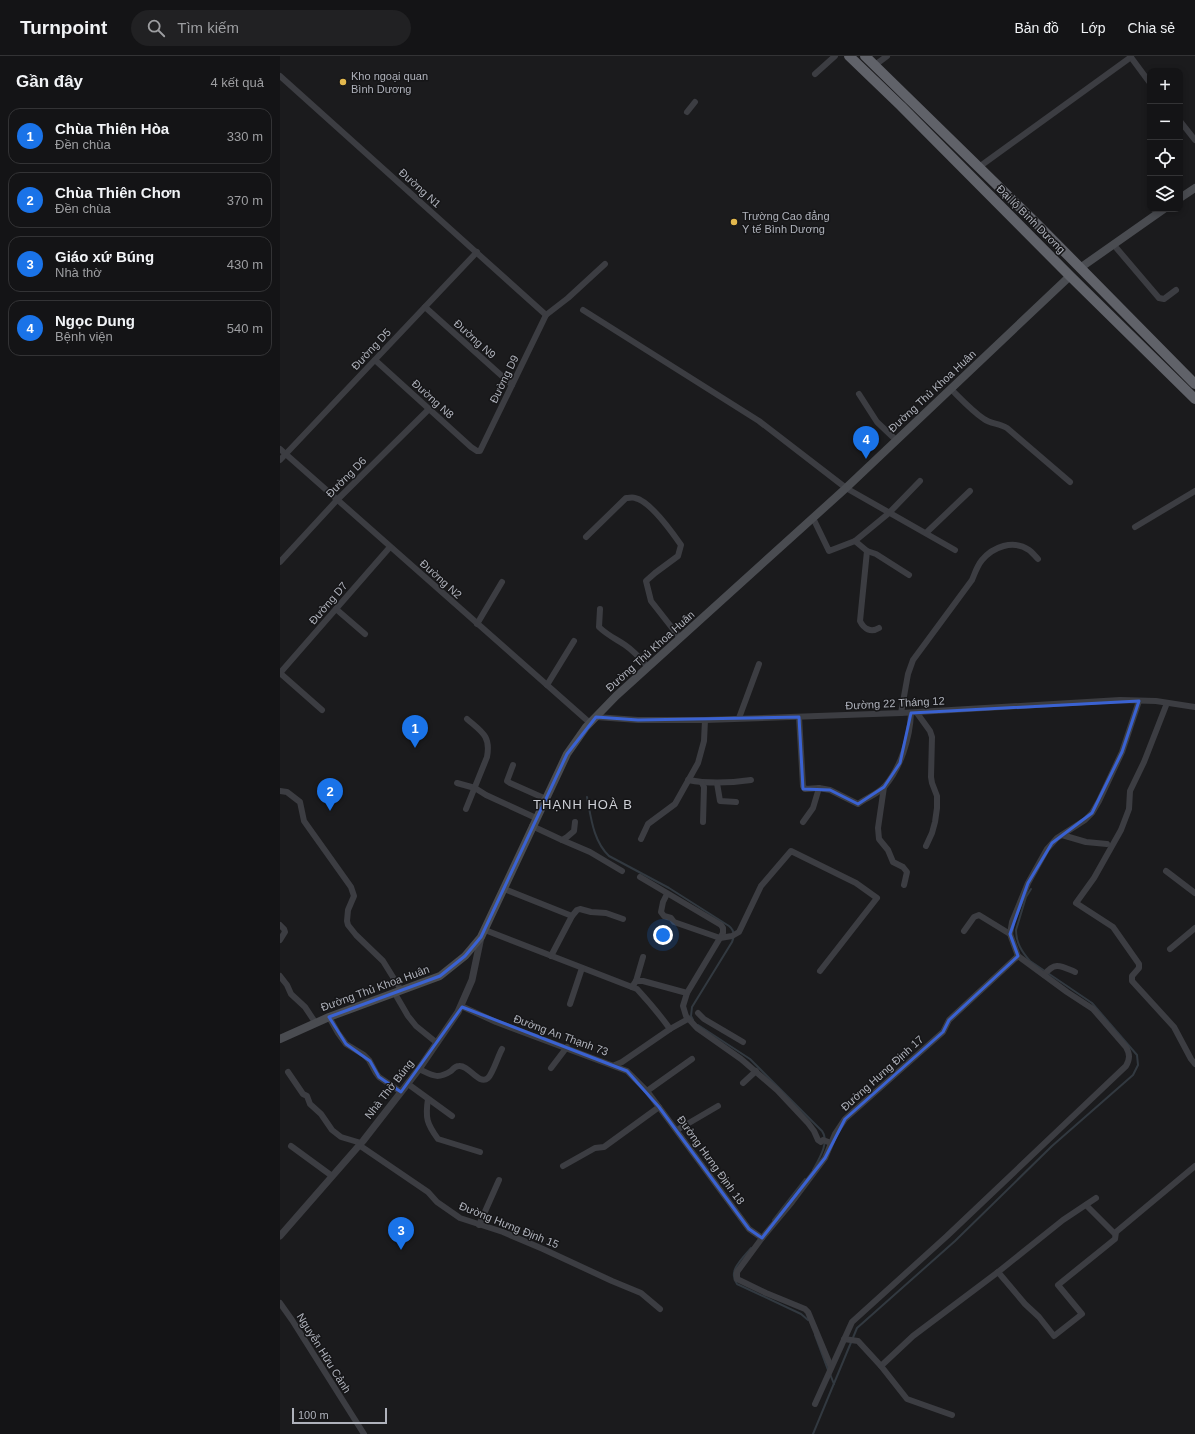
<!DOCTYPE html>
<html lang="vi">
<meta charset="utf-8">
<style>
body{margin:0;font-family:Arial,sans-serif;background:#212123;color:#f1f3f6}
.controls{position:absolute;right:12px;top:12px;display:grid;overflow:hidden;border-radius:8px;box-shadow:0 2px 6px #0003}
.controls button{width:36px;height:36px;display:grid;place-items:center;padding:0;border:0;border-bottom:1px solid #333335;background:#141416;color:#f1f3f6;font:20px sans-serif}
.scale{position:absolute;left:12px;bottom:10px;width:95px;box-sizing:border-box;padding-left:4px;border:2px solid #afb2bb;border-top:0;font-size:11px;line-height:14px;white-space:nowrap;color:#afb2bb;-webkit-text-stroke:3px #161618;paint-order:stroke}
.you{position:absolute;left:383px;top:879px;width:14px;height:14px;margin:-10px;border:3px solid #fff;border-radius:50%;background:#1a73e8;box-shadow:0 0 0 6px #1a73e833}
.badge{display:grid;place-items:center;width:26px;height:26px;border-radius:50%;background:#1a73e8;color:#fff;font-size:13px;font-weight:700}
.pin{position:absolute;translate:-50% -33px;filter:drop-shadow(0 1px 2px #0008)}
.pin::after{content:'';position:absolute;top:21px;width:14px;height:12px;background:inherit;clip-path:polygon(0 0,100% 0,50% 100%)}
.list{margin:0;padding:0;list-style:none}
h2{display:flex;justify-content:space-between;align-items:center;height:52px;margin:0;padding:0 16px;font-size:17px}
h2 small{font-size:13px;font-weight:400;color:#9d9ea1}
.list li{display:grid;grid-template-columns:26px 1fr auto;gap:12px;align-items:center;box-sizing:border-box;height:56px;margin:0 8px 8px;padding:0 8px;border:1px solid #333335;border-radius:12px}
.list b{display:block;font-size:15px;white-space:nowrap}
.list p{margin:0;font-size:13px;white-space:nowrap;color:#9d9ea1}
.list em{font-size:13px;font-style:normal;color:#9d9ea1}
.icon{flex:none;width:22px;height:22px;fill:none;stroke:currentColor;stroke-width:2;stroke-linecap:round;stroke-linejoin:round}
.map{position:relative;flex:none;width:915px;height:1378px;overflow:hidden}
header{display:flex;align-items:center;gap:24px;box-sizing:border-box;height:56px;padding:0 20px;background:#141416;border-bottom:1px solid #333335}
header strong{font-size:19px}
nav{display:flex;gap:22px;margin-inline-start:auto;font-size:14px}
.search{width:280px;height:36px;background:#212123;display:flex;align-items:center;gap:10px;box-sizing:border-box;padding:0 14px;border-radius:22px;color:#9d9ea1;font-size:15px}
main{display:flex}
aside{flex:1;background:#141416}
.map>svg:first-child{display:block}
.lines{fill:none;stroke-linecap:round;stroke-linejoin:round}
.stream{stroke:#323940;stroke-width:2}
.minor{stroke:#3c3d42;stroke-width:6}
.tertiary{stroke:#3c3d42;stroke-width:7}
.secondary{stroke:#4a4c51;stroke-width:8}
.trunk{stroke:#606269;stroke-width:10}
.marked{fill:none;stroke:#3a62d2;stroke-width:3;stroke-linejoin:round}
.poi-dot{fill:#e3b84d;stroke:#161618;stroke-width:1.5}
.labels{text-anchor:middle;stroke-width:3;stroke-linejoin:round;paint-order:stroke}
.poi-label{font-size:11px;fill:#afb2bb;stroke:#161618;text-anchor:start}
.street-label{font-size:11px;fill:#afb2bb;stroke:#161618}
.quarter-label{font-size:13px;letter-spacing:1px;fill:#cfd1d7;stroke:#161618}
</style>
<header>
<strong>Turnpoint</strong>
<div class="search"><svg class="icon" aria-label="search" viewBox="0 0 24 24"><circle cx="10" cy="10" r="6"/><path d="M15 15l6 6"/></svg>Tìm kiếm</div>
<nav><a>Bản đồ</a><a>Lớp</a><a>Chia sẻ</a></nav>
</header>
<main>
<aside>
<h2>Gần đây<small>4 kết quả</small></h2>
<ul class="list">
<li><span class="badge">1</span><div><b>Chùa Thiên Hòa</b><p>Đền chùa</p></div><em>330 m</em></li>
<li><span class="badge">2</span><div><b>Chùa Thiên Chơn</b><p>Đền chùa</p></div><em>370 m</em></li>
<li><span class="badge">3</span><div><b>Giáo xứ Búng</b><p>Nhà thờ</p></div><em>430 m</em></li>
<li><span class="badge">4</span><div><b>Ngọc Dung</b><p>Bệnh viện</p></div><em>540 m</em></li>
</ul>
</aside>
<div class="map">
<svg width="915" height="1378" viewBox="0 0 915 1378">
<rect width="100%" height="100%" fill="#1b1b1d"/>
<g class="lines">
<g class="stream">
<path d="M 307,741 C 311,761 313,785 329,800 L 389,832 L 449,870 C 454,874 455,879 452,886 L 412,951 L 411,960 L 413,964"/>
<path d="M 418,969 L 470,1003 L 542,1075 C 550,1086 539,1103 533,1114"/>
<polyline points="493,1164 525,1123"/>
<path d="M 471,1192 C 463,1202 447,1215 457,1228 L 521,1258 L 528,1264"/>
<polyline points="535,1279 548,1314"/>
<polyline points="550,1318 554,1328"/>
<path d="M 533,1378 L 577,1272 L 675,1185 L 772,1090 L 853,1019 L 858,1009 L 857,999 L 812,947 L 750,905 C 742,896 736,887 736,874 L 746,841 L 751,833"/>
</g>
<g class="minor">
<polyline points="850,0 870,27"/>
<polyline points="595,9 607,0"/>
<polyline points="535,18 555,0"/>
<polyline points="0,20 266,259"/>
<polyline points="407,56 415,46"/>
<polyline points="900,65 915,84"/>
<polyline points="699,111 851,1"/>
<polyline points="833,188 879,242 884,243 896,234"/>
<polyline points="145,251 232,329"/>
<polyline points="303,254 479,365 566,432 675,494"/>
<polyline points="95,304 191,391 197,395 200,395 266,259 288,242 325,208"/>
<path d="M 671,333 C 681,343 692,355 704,363 C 711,368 719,367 727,372 L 790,426"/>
<polyline points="579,338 597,366 616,384"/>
<polyline points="0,393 310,667"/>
<polyline points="0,404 197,196"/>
<path d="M 533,462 L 549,495 L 575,485 L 587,495 L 580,565 C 584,573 591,577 599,572"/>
<polyline points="855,471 915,435"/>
<polyline points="646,477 690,435"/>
<path d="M 306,481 L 346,442 C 350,442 352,441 355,442 C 370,445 392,476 401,489 L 398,500 L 375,517 L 366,525 L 371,545 L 400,582"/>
<polyline points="575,485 609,457 640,425"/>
<polyline points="587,495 596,498 629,519"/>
<polyline points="0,506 57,444 149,353"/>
<polyline points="56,553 85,578"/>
<path d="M 320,553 L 319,571 C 327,579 336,583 345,589 C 354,595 361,603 368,611"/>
<polyline points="197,568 222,526"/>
<polyline points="0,617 110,491"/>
<polyline points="0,617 42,654"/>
<polyline points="267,629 294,585"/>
<polyline points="887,647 864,706 850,735 849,753 841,774 814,822 796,847 833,871 859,908 859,912 852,920 852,925 894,971 911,1003 915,1008"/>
<path d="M 621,657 L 628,618 L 633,604 L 692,524 C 695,517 697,510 702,504 C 713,491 733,483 749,494 C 752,496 755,500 758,503"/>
<polyline points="637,657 650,675 652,681 651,721 652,727 657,740 657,752 655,766 652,777 646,790"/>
<polyline points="316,661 358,664 425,664 621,657 840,644 876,645 915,651"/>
<path d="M 519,661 L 523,730 L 525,733 L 539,732 L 550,734 L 578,748 C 586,742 598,738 605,730 C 621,711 630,682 631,657"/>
<polyline points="459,662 479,608"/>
<polyline points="233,709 227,725 230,727 266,743"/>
<path d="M 408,724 C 429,728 450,727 471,724"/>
<polyline points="177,727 195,732 206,739 256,762"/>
<polyline points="422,727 424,731 423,766"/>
<polyline points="437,727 440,745 456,746"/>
<polyline points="604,731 598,772 599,783 608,794 613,806 623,811 627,816 624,829"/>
<polyline points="0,735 7,736 20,746 24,765 71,831 74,840 68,854 67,865 68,869 76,879 103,905 121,934"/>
<path d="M 186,753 L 207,701 C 211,680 202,676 187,663"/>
<polyline points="523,766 533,752 539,732"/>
<polyline points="252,770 282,784 287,781 294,775 295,766"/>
<polyline points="782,779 806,786 827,788"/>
<polyline points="361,783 368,768 395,748 418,707 424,685 425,664"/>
<polyline points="282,784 310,796 342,815"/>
<polyline points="886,815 915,837"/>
<polyline points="360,821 441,869 443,872 443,877 407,937 403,950 406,960 417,972 461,1003 497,1034 528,1067 534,1075 538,1084 541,1086 543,1084 551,1087"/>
<polyline points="224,833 292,860"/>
<polyline points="387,838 383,846 381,856 384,860 391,862 394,866 440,882 452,880 459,876 481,830 511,795 576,827 597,842 540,915"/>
<polyline points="0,869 4,873 5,876 0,884"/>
<path d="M 205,874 L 357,933 C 369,946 380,959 390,973"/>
<polyline points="684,875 694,861 699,859 730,878"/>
<polyline points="890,893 915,872"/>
<polyline points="271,900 292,860 297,854 300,853 311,856 326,857 343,863"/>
<path d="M 764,919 C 775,905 781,910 795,916"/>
<polyline points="0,920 7,929 11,938 25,951 35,966"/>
<polyline points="356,925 363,901"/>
<polyline points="352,931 356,925 363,925 407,937"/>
<polyline points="114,936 128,960 136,970 157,987"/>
<polyline points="290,948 302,912"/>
<polyline points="181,950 216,966 347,1015 367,1035 379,1051 469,1173 482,1182"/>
<polyline points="418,957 424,963 463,986"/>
<polyline points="49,961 58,977 66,988 84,999 89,1004 96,1017 99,1021 121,1036"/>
<polyline points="335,1009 342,1006 390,973 408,963"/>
<polyline points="271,1012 287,991"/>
<path d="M 139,1013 C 152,1019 157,1024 171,1015 C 173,1013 175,1010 179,1010 C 189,1009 199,1030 208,1022 C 213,1017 218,1000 222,993"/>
<polyline points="8,1016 23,1038 27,1040 30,1048 41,1058 52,1074 61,1081 81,1087"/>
<polyline points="463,1027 476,1015"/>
<polyline points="128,1028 172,1060"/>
<polyline points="367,1035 412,1003"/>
<path d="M 148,1043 C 145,1062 147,1068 158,1083 L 200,1096"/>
<polyline points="397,1074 438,1050"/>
<polyline points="79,1089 148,1136 157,1146 180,1162 223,1176 263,1193 332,1225 361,1237 380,1253"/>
<polyline points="11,1090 52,1120"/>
<polyline points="283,1110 315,1092 324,1091 379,1051"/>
<polyline points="806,1149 835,1178"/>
<polyline points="199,1169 219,1124"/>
<polyline points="718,1216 745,1248 759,1261 774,1280 802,1258 778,1229 835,1183 836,1176 915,1110"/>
<polyline points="0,1247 12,1264 84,1378"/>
<polyline points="564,1283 578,1285 601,1310 633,1280 718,1216 783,1164 816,1142"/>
<polyline points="601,1310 627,1343 672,1359"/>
<polyline points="551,1311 528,1256 525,1253 486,1237 457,1223 457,1216 482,1182 512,1146 545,1102 555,1078 565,1063 663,976 669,964 738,900"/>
<path d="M 535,1348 L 572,1266 L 667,1180 L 846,1010 C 850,1003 850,998 846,991 L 813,953 L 787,936 L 738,900 L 730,878 L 732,866 L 748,827 L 767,793 L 777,782 L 805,764 L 812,757 L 819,745 L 842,696 L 859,645"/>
</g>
<polyline class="tertiary" points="0,1180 83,1085 139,1013 178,956 192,924 201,881"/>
<g class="secondary">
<polyline points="900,142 915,132"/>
<polyline points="800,212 884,153"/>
<polyline points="0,983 49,961 160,920 185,900 201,881 287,698 306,671 336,640 566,432 790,220"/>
</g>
<g class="trunk">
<polyline points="569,0 621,50 790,220 915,343"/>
<polyline points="585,0 758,169 915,328"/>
</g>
</g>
<path class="marked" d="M 859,645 L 842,696 L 812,757 L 772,787 L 748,827 L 730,878 L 738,900 L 669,964 L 663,976 L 565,1063 L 545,1102 L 482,1182 L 469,1173 L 379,1051 L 347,1015 L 182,951 L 121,1036 L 99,1021 L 90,1005 L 66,988 L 49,961 L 160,920 L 185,900 L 201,881 L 287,698 L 316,661 L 358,664 L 519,661 L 523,733 L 550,734 L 578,748 L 604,731 L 620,707 L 631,657 Z"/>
<g class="poi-dot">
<circle cx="63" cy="26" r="4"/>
<circle cx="454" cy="166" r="4"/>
</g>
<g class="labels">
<g class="poi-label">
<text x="71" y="24">Kho ngoại quan<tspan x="71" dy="13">Bình Dương</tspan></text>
<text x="462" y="164">Trường Cao đẳng<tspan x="462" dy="13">Y tế Bình Dương</tspan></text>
</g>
<g class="street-label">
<text transform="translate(140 132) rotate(42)" y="4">Đường N1</text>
<text transform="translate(751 163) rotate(45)" y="4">Đại lộ Bình Dương</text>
<text transform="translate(195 283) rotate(42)" y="4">Đường N9</text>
<text transform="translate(91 293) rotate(-47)" y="4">Đường D5</text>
<text transform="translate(224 323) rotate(-64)" y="4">Đường D9</text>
<text transform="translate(652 335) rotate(-43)" y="4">Đường Thủ Khoa Huân</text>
<text transform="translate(153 343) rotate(42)" y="4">Đường N8</text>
<text transform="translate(66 421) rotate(-45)" y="4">Đường D6</text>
<text transform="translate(161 523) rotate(42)" y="4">Đường N2</text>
<text transform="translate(48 547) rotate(-49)" y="4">Đường D7</text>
<text transform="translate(370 595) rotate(-42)" y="4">Đường Thủ Khoa Huân</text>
<text transform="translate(615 647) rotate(-3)" y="4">Đường 22 Tháng 12</text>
<text transform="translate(95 932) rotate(-20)" y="4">Đường Thủ Khoa Huân</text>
<text transform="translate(281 979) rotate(20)" y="4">Đường An Thạnh 73</text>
<text transform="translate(602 1017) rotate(-42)" y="4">Đường Hưng Định 17</text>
<text transform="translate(109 1033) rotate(-52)" y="4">Nhà Thờ Búng</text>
<text transform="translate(431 1104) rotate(54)" y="4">Đường Hưng Định 18</text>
<text transform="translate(229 1169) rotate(22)" y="4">Đường Hưng Định 15</text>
<text transform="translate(44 1297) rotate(58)" y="4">Nguyễn Hữu Cảnh</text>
</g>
<g class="quarter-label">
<text x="303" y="753">THẠNH HOÀ B</text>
</g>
</g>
</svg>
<div class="controls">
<button>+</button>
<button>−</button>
<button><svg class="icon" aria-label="locate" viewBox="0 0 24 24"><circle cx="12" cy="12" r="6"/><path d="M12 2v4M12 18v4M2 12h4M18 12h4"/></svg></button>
<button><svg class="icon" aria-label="layers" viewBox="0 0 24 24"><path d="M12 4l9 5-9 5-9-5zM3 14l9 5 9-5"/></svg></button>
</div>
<div class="scale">100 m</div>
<div class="you"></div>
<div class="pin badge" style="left:135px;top:692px">1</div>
<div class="pin badge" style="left:50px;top:755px">2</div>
<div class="pin badge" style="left:121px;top:1194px">3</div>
<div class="pin badge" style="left:586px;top:403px">4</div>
</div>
</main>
